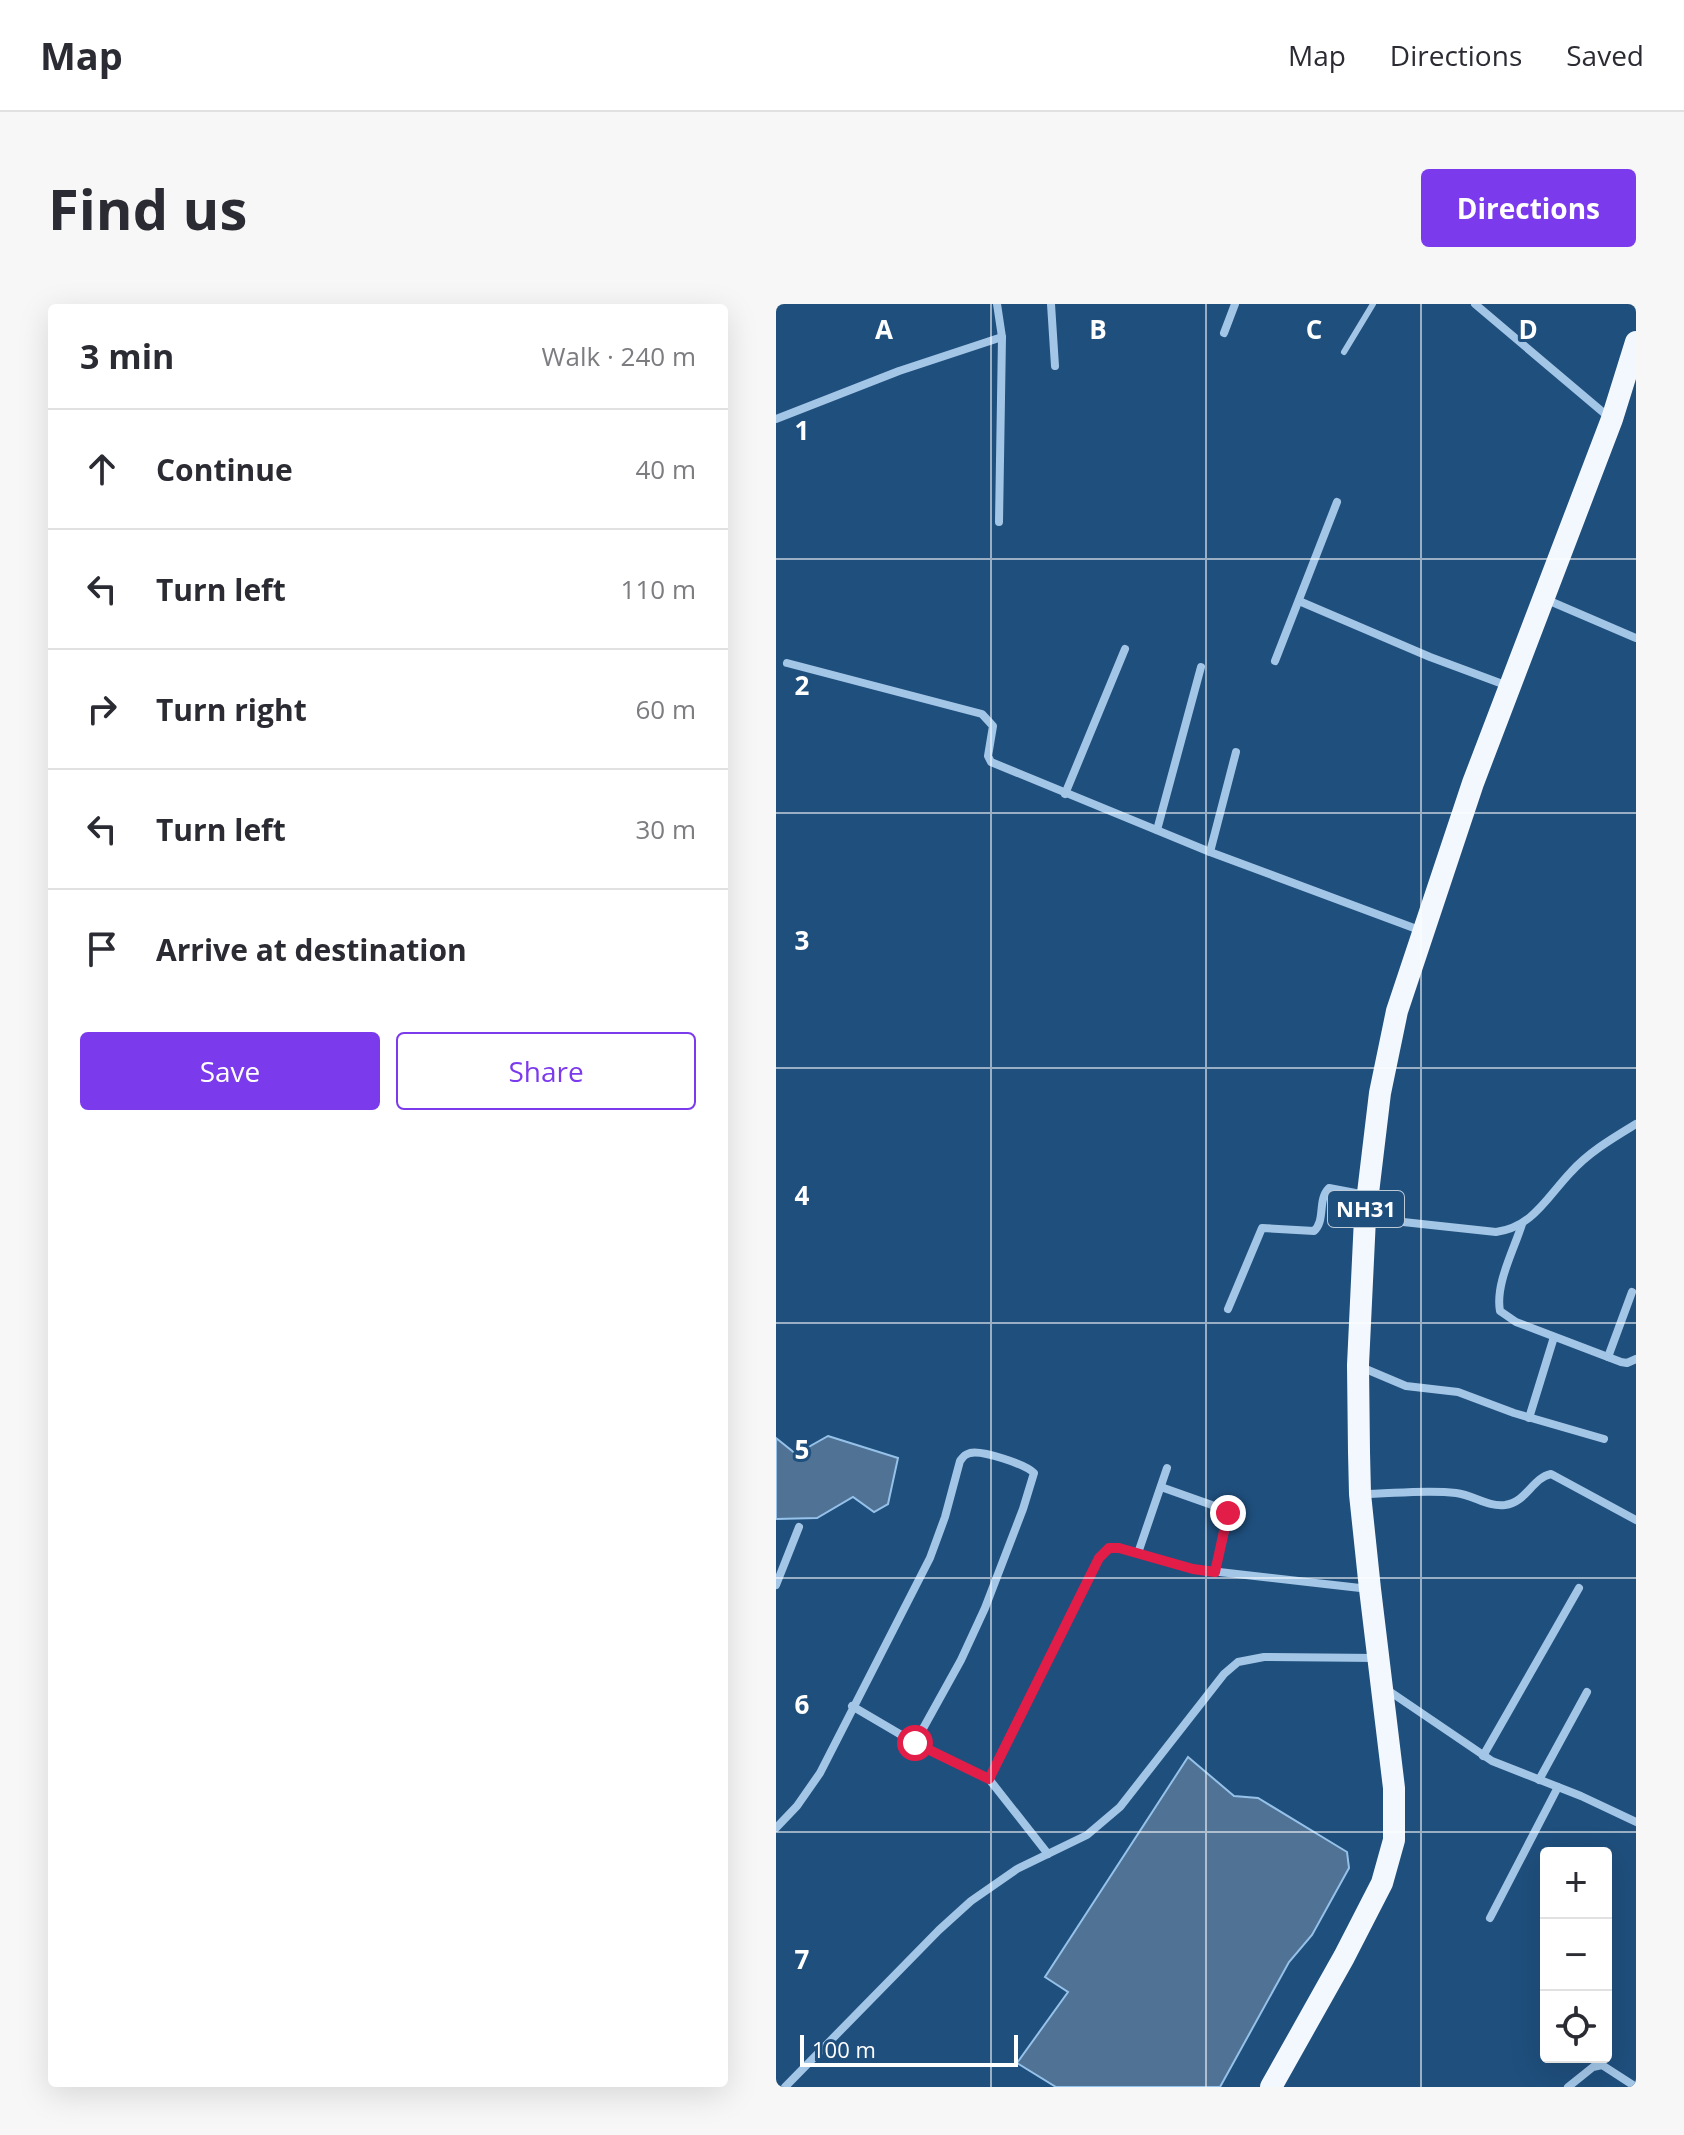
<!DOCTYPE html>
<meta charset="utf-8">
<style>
body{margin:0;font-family:"Open Sans",sans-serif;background:#f7f7f7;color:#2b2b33}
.controls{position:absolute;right:24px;bottom:24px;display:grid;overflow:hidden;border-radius:8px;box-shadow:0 8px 32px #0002}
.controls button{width:72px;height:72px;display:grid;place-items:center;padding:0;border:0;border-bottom:2px solid #e1e1e2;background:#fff;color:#2b2b33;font:40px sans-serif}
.scale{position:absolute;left:24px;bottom:20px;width:218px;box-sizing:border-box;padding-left:8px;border:4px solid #fff;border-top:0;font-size:22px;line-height:28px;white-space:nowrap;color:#fff;-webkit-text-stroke:6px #1f4f7d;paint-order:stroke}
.stop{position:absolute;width:24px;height:24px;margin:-18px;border:6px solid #e11d48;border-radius:50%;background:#fff}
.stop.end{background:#e11d48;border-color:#fff;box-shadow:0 2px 8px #0008}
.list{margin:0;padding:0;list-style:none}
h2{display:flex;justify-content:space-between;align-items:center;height:104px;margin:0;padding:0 32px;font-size:34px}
h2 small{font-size:26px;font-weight:400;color:#7c7c81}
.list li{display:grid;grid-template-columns:52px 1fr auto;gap:24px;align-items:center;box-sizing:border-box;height:120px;padding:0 32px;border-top:2px solid #e1e1e2}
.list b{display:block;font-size:30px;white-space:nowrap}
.list em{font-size:26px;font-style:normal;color:#7c7c81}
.actions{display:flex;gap:16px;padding:24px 32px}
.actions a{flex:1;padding:18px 0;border:2px solid #7c3aed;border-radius:8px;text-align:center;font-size:28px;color:#7c3aed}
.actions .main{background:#7c3aed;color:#fff}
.icon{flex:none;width:44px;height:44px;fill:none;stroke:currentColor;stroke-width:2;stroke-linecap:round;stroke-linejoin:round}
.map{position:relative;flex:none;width:860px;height:1783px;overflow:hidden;border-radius:8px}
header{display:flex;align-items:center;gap:48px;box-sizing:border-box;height:112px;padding:0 40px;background:#fff;border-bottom:2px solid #e1e1e2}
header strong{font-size:38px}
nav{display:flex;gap:44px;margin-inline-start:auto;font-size:28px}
.intro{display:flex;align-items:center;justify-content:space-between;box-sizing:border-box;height:192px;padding:0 48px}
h1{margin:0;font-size:56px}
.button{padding:20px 36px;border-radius:8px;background:#7c3aed;color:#fff;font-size:28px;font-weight:700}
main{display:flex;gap:48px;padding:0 48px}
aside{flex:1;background:#fff;border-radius:8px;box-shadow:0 8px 32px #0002}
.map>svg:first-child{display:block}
.water{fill:#4f7295;stroke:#96c2e9;stroke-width:2}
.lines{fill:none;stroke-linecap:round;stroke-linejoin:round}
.service{stroke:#a3c6e7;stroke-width:6}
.minor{stroke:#a3c6e7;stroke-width:8}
.trunk{stroke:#f2f8fe;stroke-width:22}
.route{stroke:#e11d48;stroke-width:10}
.grid{fill:none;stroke:#fff;stroke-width:2;stroke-opacity:0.55}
.labels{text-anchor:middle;stroke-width:6;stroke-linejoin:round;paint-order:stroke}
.shield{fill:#1f4f7d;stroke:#bccad8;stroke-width:2}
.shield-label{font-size:22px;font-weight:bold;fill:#fff}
.grid-label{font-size:26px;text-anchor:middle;font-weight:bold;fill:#fff;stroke:#1f4f7d;stroke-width:6;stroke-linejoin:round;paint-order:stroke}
</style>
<header>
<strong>Map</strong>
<nav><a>Map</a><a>Directions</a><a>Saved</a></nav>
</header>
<div class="intro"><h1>Find us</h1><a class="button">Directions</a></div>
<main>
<aside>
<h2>3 min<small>Walk · 240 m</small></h2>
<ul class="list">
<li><svg class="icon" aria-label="ahead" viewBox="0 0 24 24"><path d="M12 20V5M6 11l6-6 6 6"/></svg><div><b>Continue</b></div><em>40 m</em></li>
<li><svg class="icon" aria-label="left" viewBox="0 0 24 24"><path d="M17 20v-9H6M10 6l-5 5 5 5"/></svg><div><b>Turn left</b></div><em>110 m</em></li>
<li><svg class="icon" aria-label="right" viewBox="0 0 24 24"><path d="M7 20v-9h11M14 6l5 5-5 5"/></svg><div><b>Turn right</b></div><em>60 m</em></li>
<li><svg class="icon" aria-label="left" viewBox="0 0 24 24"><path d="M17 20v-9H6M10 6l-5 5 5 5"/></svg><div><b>Turn left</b></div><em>30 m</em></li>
<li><svg class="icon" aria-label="arrive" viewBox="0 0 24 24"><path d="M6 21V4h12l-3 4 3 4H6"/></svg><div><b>Arrive at destination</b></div></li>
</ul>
<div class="actions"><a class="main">Save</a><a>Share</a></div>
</aside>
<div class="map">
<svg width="860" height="1783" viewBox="0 0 860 1783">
<rect width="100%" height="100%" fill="#1f4f7d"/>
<g class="water">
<polygon points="52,1132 122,1154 112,1200 98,1208 77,1193 41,1214 0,1215 0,1134 20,1150"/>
<polygon points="412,1453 458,1492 482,1494 571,1548 573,1564 536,1631 513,1658 444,1783 280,1783 241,1759 292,1688 269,1673"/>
</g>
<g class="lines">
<polyline class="service" points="568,48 597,0"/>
<g class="minor">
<polyline points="221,0 226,33 223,218"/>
<polyline points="275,0 279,62"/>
<polyline points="699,0 835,115"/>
<polyline points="448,29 459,0"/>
<polyline points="0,115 123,67 226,33"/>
<polyline points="769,295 860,334"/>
<polyline points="523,297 654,353 732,382"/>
<polyline points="499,357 561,198"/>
<polyline points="11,359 206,410 217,422 212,452 215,458 434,548 646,627"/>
<polyline points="289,490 349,345"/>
<polyline points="381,526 425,363"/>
<polyline points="434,548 460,448"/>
<path d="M 590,914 L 720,928 C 757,923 771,893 795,868 C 813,848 837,834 860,820"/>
<path d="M 746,920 C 738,946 719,980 724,1007 L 740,1018 L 845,1058 L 851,1059 L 860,1055"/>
<path d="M 452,1005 L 486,924 L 538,927 C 550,916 541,896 553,884 L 590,891"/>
<polyline points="832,1053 856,988"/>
<polyline points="585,1063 630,1082 682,1088 738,1109 828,1135"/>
<polyline points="753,1114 778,1033"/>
<polyline points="385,1183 450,1206 452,1213 439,1268"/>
<path d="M 585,1190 C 615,1190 650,1185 680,1189 C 698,1191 711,1203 729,1201 C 751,1198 756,1174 775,1170 L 860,1216"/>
<polyline points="362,1249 391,1164"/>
<polyline points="0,1281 23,1223"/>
<polyline points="610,1385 716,1457 805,1492 860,1518"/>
<polyline points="76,1402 139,1439 213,1475 323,1254 333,1244 343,1244 417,1265 593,1285"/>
<polyline points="707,1452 803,1284"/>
<polyline points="213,1475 272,1550"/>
<polyline points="763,1476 811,1388"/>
<path d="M 0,1524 L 21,1502 L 44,1469 L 154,1254 L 169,1213 L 184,1157 C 188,1152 188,1151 194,1149 C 206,1146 249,1160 258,1169 L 247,1205 L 209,1304 L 185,1356 L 139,1439"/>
<polyline points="714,1614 782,1483"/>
<polyline points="9,1783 163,1626 195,1597 241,1565 311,1531 344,1503 448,1370 462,1358 488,1353 601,1354"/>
<polyline points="792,1783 817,1763 826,1761 860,1783"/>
</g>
<polyline class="trunk" points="495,1783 568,1653 606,1579 618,1536 618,1484 594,1285 584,1190 583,1148 582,1061 589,914 604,789 621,707 697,479 836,115 860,38"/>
</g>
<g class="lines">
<polyline class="route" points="139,1439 213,1475 323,1254 333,1244 343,1244 417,1265 439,1268 452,1209"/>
</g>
<path class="grid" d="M 215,0 L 215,1783M 430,0 L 430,1783M 645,0 L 645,1783M 0,255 L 860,255M 0,509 L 860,509M 0,764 L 860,764M 0,1019 L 860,1019M 0,1274 L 860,1274M 0,1528 L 860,1528"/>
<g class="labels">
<rect class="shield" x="552" y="887" width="76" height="36" rx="6"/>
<g class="shield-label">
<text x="590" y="913">NH31</text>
</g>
</g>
<g class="grid-label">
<text x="108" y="35">A</text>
<text x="322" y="35">B</text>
<text x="538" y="35">C</text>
<text x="752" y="35">D</text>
<text x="26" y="136">1</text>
<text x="26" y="391">2</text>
<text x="26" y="646">3</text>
<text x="26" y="901">4</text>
<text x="26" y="1155">5</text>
<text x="26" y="1410">6</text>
<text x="26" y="1665">7</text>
</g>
</svg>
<div class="controls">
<button>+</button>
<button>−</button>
<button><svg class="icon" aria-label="locate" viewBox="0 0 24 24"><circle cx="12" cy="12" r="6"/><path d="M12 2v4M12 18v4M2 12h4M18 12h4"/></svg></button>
</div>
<div class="scale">100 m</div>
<div class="stop" style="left:139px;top:1439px"></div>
<div class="stop end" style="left:452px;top:1209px"></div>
</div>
</main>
